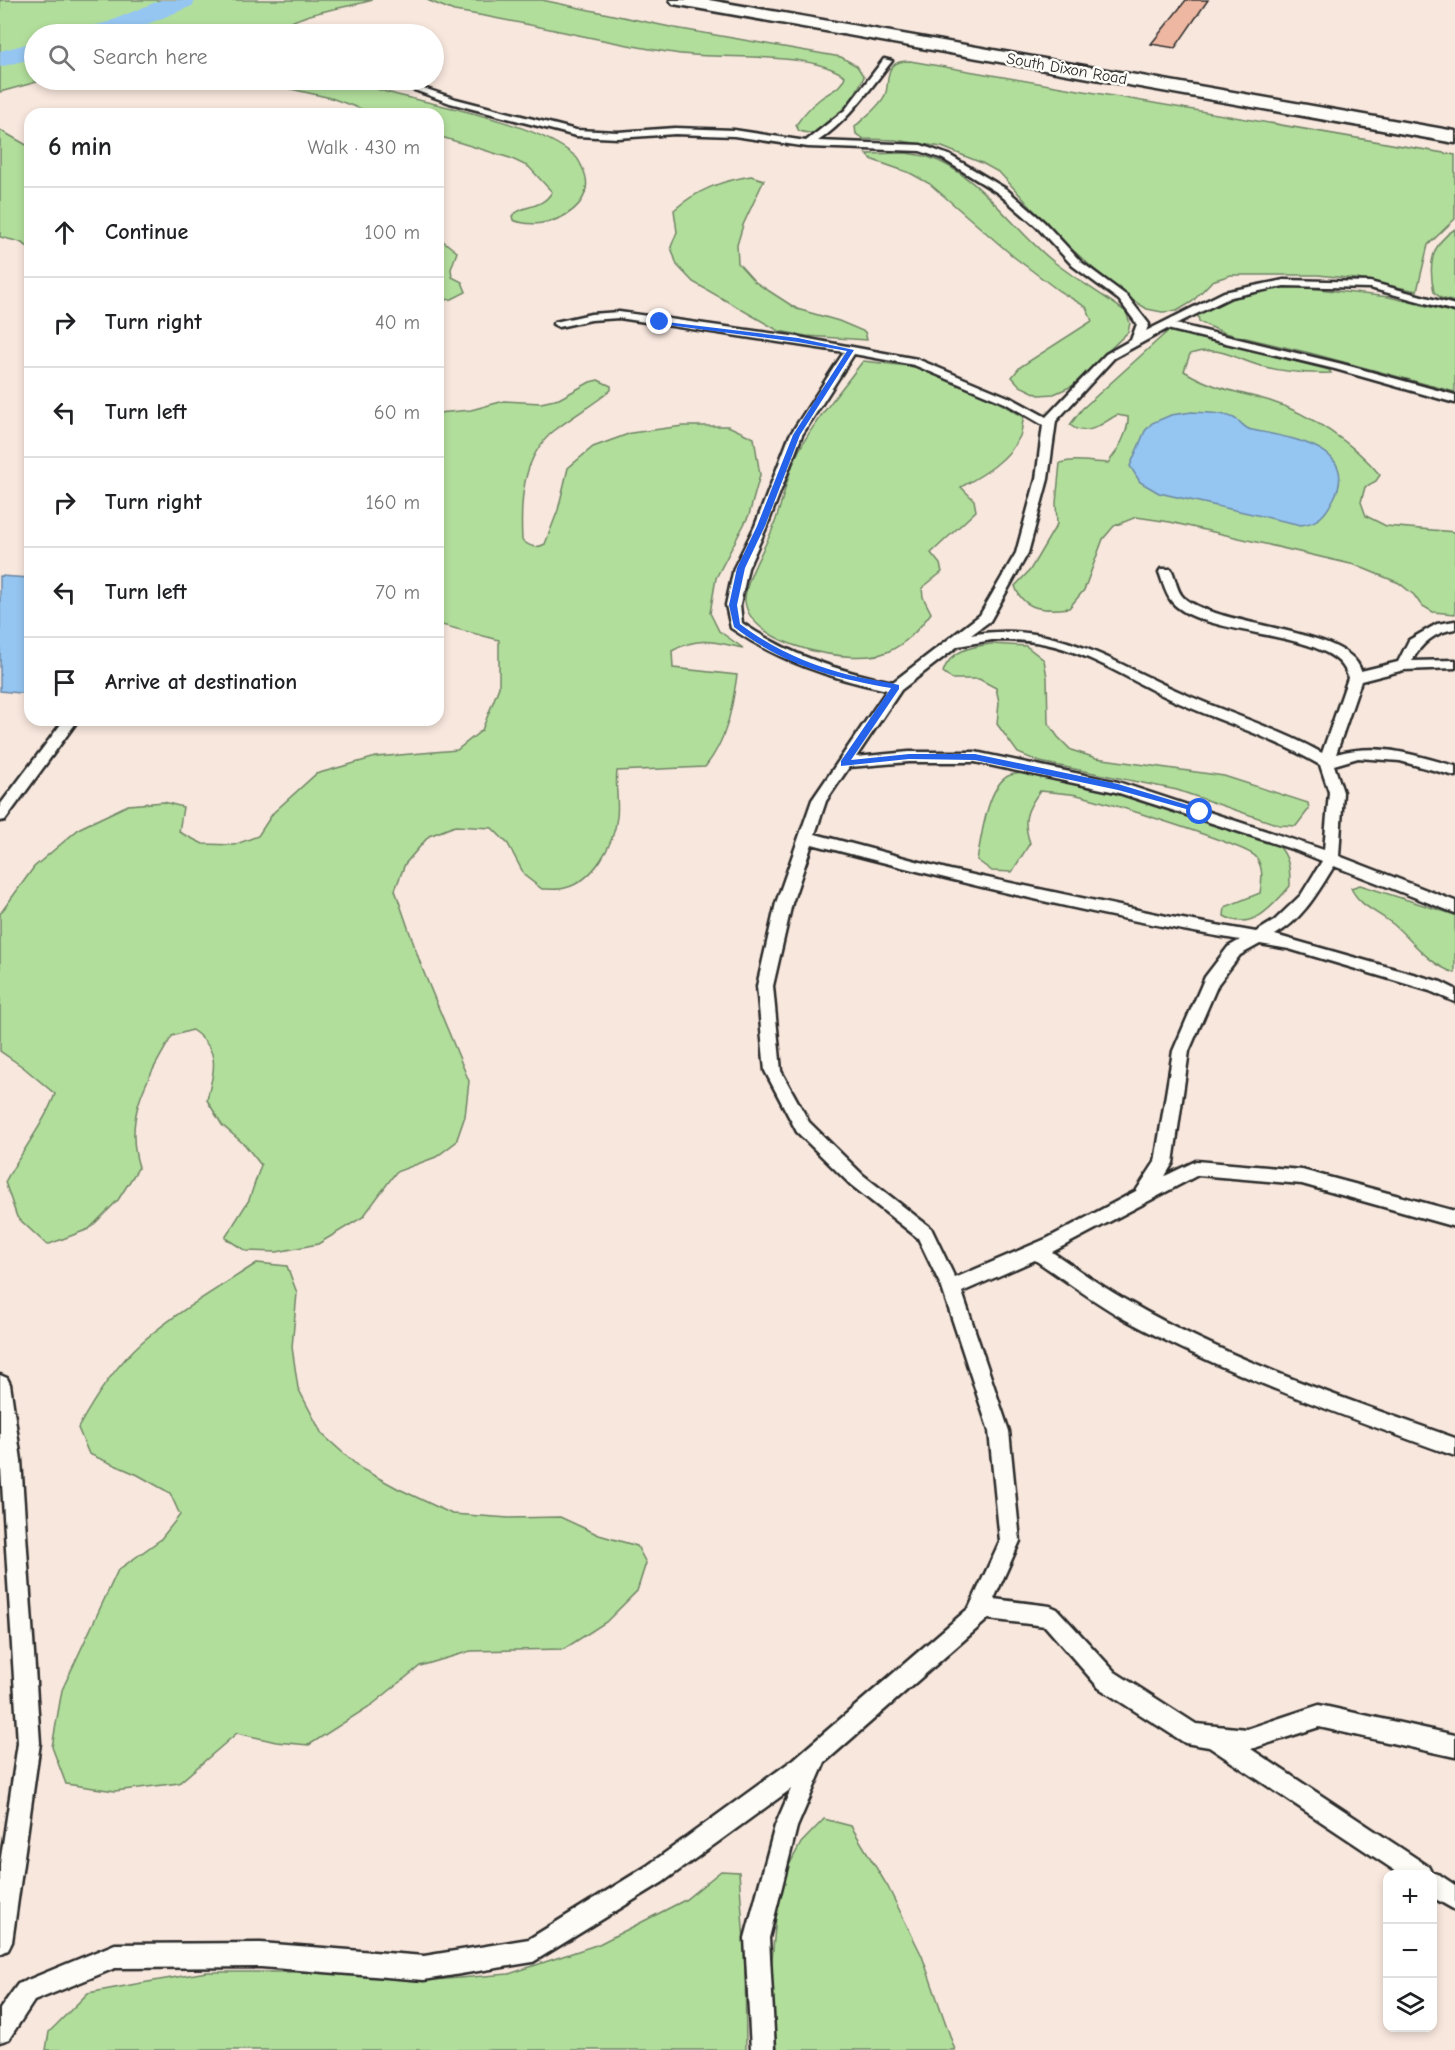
<!DOCTYPE html>
<meta charset="utf-8">
<style>
body{margin:0;font-family:"Comic Neue",sans-serif;background:#f6f6f6;color:#202124}
.controls{position:absolute;right:18px;bottom:18px;display:grid;overflow:hidden;border-radius:12px;box-shadow:0 3px 9px #0003}
.controls button{width:54px;height:54px;display:grid;place-items:center;padding:0;border:0;border-bottom:2px solid #e0e0e0;background:#fff;color:#202124;font:30px sans-serif}
.stop{position:absolute;width:18px;height:18px;margin:-14px;border:4px solid #2563eb;border-radius:50%;background:#fff}
.stop.end{background:#2563eb;border-color:#fff;box-shadow:0 2px 6px #0008}
.list{margin:0;padding:0;list-style:none}
h2{display:flex;justify-content:space-between;align-items:center;height:78px;margin:0;padding:0 24px;font-size:26px}
h2 small{font-size:20px;font-weight:400;color:#757577}
.list li{display:grid;grid-template-columns:39px 1fr auto;gap:18px;align-items:center;box-sizing:border-box;height:90px;padding:0 24px;border-top:2px solid #e0e0e0}
.list b{display:block;font-size:22px;white-space:nowrap}
.list em{font-size:20px;font-style:normal;color:#757577}
.icon{flex:none;width:33px;height:33px;fill:none;stroke:currentColor;stroke-width:2;stroke-linecap:round;stroke-linejoin:round}
.map{position:relative;flex:none;width:1455px;height:2050px;overflow:hidden}
.search{position:absolute;background:#fff;box-shadow:0 3px 9px #0003;left:24px;top:24px;width:420px;height:66px;display:flex;align-items:center;gap:15px;box-sizing:border-box;padding:0 21px;border-radius:33px;color:#757577;font-size:22px}
.panel{position:absolute;background:#fff;box-shadow:0 3px 9px #0003;left:24px;top:108px;width:420px;height:618px;border-radius:18px}
.map>svg:first-child{display:block}
.green{fill:#b2de9c;stroke:#6e8464;stroke-width:1.5}
.water{fill:#95c5f1;stroke:#6b87a2;stroke-width:1.5}
.lines{fill:none;stroke-linecap:round;stroke-linejoin:round}
.river{fill:#95c5f1;fill-rule:evenodd}
.building{fill:#edb7a1;stroke:#2b2b2b;stroke-width:1.5}
.service-casing{stroke:#2b2b2b;stroke-width:5}
.secondary-casing{stroke:#2b2b2b;stroke-width:5}
.service{fill:#fdfcf7;fill-rule:evenodd}
.secondary{fill:#fdfcf7;fill-rule:evenodd}
.route{fill:#2563eb}
.labels{text-anchor:middle;stroke-width:5;stroke-linejoin:round;paint-order:stroke}
.far-street-label{font-size:16px;fill:#2b2b2b;stroke:#fdfcf7}
</style>
<div class="map">
<svg width="1455" height="2050" viewBox="0 0 1455 2050">
<rect width="100%" height="100%" fill="#f8e7dd"/>
<filter id="ink" filterUnits="userSpaceOnUse"><feTurbulence type="fractalNoise" baseFrequency=".0167" numOctaves="2"/><feDisplacementMap in="SourceGraphic" scale="12" xChannelSelector="R" yChannelSelector="G"/><feConvolveMatrix kernelMatrix="1 2 1 2 8 2 1 2 1" color-interpolation-filters="sRGB"/></filter>
<g filter="url(#ink)">
<g class="green">
<path d="M 0,0 L 372,0 C 350,8 288,13 278,34 L 34,34 L 34,80 L 44,80 L 0,92 Z"/>
<path d="M 427,0 L 542,0 L 675,28 L 841,57 L 857,66 L 864,77 C 856,93 837,126 818,132 C 812,134 806,133 799,131 L 796,125 C 802,116 811,106 820,99 C 829,92 841,89 845,76 C 805,49 723,61 674,53 C 600,42 528,22 454,11 Z"/>
<path d="M 910,61 L 1455,155 L 1455,219 L 1428,245 L 1417,291 L 1357,279 L 1318,275 L 1231,275 L 1212,281 L 1192,302 L 1177,311 L 1162,312 L 1147,309 L 1134,301 L 1095,270 L 1055,234 L 1000,173 L 982,163 L 942,147 L 895,140 L 864,139 L 856,134 L 855,127 C 865,116 879,108 885,95 C 889,86 886,73 892,67 C 897,61 904,61 910,61 Z"/>
<path d="M 251,80 C 282,79 316,76 347,80 C 358,81 378,90 390,93 C 442,107 535,122 575,156 C 578,158 580,163 582,167 C 603,207 546,234 513,220 L 512,216 C 524,203 540,211 552,192 L 529,167 L 510,158 L 438,136 L 438,114 L 375,114 L 331,98 Z"/>
<polygon points="0,130 30,147 30,248 20,242 0,237"/>
<path d="M 905,153 C 912,154 921,155 928,157 C 979,173 1014,231 1054,262 C 1077,280 1103,295 1126,312 L 1130,323 L 1128,332 L 1072,386 L 1054,394 L 1039,395 L 1020,386 L 1012,377 L 1020,367 L 1092,321 L 1086,307 L 1059,291 L 1014,257 L 930,184 L 910,173 L 873,160 L 866,154 Z"/>
<path d="M 751,176 L 764,180 L 743,225 L 737,245 L 738,263 L 755,282 L 797,309 L 839,321 L 865,332 L 867,340 L 806,336 L 779,331 L 693,282 L 677,265 L 671,247 L 677,232 L 674,210 C 697,190 721,181 751,176 Z"/>
<path d="M 1455,229 L 1455,302 L 1441,298 L 1434,292 C 1428,265 1431,244 1455,229 Z"/>
<polygon points="438,237 457,252 451,269 452,277 462,282 466,292 452,299 438,301"/>
<path d="M 1292,286 L 1389,297 L 1455,313 L 1455,392 L 1310,353 L 1225,333 L 1199,322 L 1198,315 C 1221,292 1261,290 1292,286 Z"/>
<path d="M 1168,331 L 1191,335 L 1329,370 L 1331,373 C 1308,374 1284,372 1261,366 C 1234,359 1220,344 1190,354 L 1184,371 C 1213,389 1239,392 1270,401 C 1308,413 1355,444 1380,475 L 1376,481 L 1365,487 L 1361,502 L 1366,516 L 1386,526 L 1455,532 L 1455,614 L 1433,612 L 1421,605 L 1414,595 L 1399,583 L 1355,565 L 1170,522 L 1136,517 L 1114,526 L 1103,539 L 1084,590 L 1069,608 C 1046,611 1023,611 1015,586 L 1030,570 L 1057,524 L 1056,503 L 1060,463 C 1077,458 1091,463 1108,463 C 1117,452 1129,432 1128,417 L 1117,415 C 1103,422 1087,439 1070,425 L 1082,409 Z"/>
<path d="M 863,361 L 917,367 L 982,393 L 1024,417 C 1022,423 1022,431 1020,436 C 1009,460 983,475 961,487 L 974,500 L 976,511 L 931,553 L 940,564 L 942,572 L 922,588 L 923,597 L 931,613 C 919,629 906,644 887,652 C 854,666 750,647 745,601 C 744,584 762,552 769,537 C 781,513 784,484 795,459 C 808,428 842,389 863,361 Z"/>
<path d="M 598,380 L 611,386 L 611,390 C 593,405 573,416 555,430 C 522,456 520,501 522,540 C 530,547 536,549 545,544 L 558,510 L 568,468 L 593,447 L 631,433 L 683,426 L 728,426 L 754,438 L 760,475 L 749,515 L 716,578 L 710,613 L 719,631 L 743,648 C 714,642 699,636 672,651 L 673,668 L 737,675 C 732,709 727,740 705,767 L 617,771 C 615,786 619,802 617,817 C 614,844 594,881 565,888 C 558,890 549,889 542,889 L 525,876 L 508,844 L 492,828 L 455,826 L 429,836 L 405,864 L 395,890 L 422,968 L 469,1081 L 465,1116 L 456,1142 L 436,1157 L 396,1172 L 363,1217 L 318,1244 L 277,1252 L 246,1251 L 225,1238 L 249,1200 L 261,1165 L 245,1145 L 222,1125 L 207,1100 C 214,1069 222,1051 192,1030 L 172,1036 C 147,1080 123,1116 139,1167 L 118,1200 L 89,1229 L 47,1245 L 17,1217 L 5,1182 C 21,1152 43,1126 55,1094 L 23,1067 L 0,1051 L 0,914 L 34,867 L 80,828 L 128,805 L 164,802 L 183,807 L 179,832 L 203,844 L 234,845 L 258,836 L 273,813 L 316,774 L 376,757 L 457,750 L 482,730 L 499,687 L 499,640 L 438,624 L 438,413 L 471,410 L 504,401 L 541,403 L 559,399 L 590,382 Z"/>
<path d="M 991,644 L 1026,646 L 1044,660 L 1047,677 L 1048,723 L 1058,737 L 1071,750 L 1096,758 L 1224,776 L 1308,803 L 1309,809 L 1296,826 L 1279,825 L 1177,790 L 1040,762 L 1018,753 L 997,724 L 999,702 L 996,688 L 979,679 L 952,679 L 943,672 C 950,650 971,647 991,644 Z"/>
<path d="M 1022,773 C 1061,780 1265,825 1282,850 C 1290,861 1290,873 1290,886 C 1273,906 1252,932 1224,916 L 1225,907 L 1260,893 C 1262,880 1264,869 1256,857 C 1249,846 1099,800 1077,795 C 1065,793 1052,792 1040,791 C 1026,810 1022,820 1030,843 L 1012,872 L 992,871 L 977,860 C 981,839 987,787 1008,776 C 1012,774 1017,774 1022,773 Z"/>
<path d="M 1360,885 L 1455,915 L 1455,973 C 1429,965 1413,941 1393,924 C 1378,912 1359,906 1351,888 Z"/>
<path d="M 257,1263 L 287,1266 L 297,1293 L 292,1347 L 298,1388 L 322,1434 L 360,1468 L 397,1488 L 452,1514 L 509,1518 L 560,1517 L 599,1535 L 637,1546 L 646,1563 L 637,1591 L 606,1622 L 564,1649 L 471,1651 L 420,1666 L 373,1704 L 309,1745 L 276,1742 L 237,1733 L 179,1783 L 115,1791 L 66,1784 L 52,1747 L 62,1690 L 118,1570 L 160,1540 L 180,1515 L 170,1493 L 138,1475 L 89,1454 L 78,1428 C 95,1397 115,1366 142,1342 C 177,1312 218,1288 257,1263 Z"/>
<polygon points="824,1819 851,1826 888,1887 922,1956 955,2050 777,2050 770,1982 779,1884 801,1843"/>
<polygon points="721,1871 739,1872 745,1955 746,2050 46,2050 49,2032 88,1993 136,1984 207,1972 326,1972 434,1980 509,1974 599,1944 685,1900"/>
</g>
<g class="water">
<path d="M 1192,412 C 1206,413 1226,412 1237,420 C 1243,424 1245,429 1252,430 C 1286,437 1361,446 1334,498 C 1326,514 1319,523 1301,525 L 1159,493 L 1140,482 L 1130,466 L 1145,431 L 1152,423 L 1171,415 Z"/>
<polygon points="0,576 30,578 30,694 0,691"/>
</g>
<g class="lines">
<g class="river">
<polygon points="161,0 196,0 192,6 123,34 81,34 84,28 108,22"/>
<polygon points="34,42 34,58 0,67 0,51"/>
</g>
</g>
<polygon class="building" points="1186,0 1208,0 1175,48 1151,44"/>
<g class="lines">
<defs>
<g id="service">
<path d="M 884,59 L 892,61 C 867,92 851,118 818,141 L 921,145 L 949,155 L 1006,189 L 1044,222 L 1081,262 L 1127,296 L 1149,324 L 1146,331 L 1224,292 L 1284,280 L 1370,282 L 1455,305 L 1455,311 L 1370,288 L 1284,286 L 1231,297 L 1176,324 L 1342,364 L 1455,395 L 1455,403 L 1335,369 L 1167,329 L 1114,358 L 1056,421 L 1048,479 L 1028,553 L 990,621 L 971,635 C 1055,619 1114,664 1187,695 C 1232,715 1279,729 1322,753 L 1348,678 C 1340,628 1205,640 1172,602 C 1165,593 1163,582 1159,572 L 1161,569 L 1171,569 C 1176,578 1176,591 1184,598 C 1220,628 1350,628 1361,671 L 1398,662 L 1409,640 L 1437,624 L 1455,621 L 1455,629 C 1435,632 1421,643 1412,661 L 1455,660 L 1455,668 L 1404,670 L 1361,681 L 1336,754 C 1380,742 1413,755 1455,766 L 1455,776 L 1400,761 L 1358,758 L 1334,765 L 1343,792 L 1339,856 L 1455,901 L 1455,913 L 1334,866 C 1318,892 1303,919 1275,935 L 1441,982 L 1455,989 L 1455,1002 L 1430,991 L 1289,949 L 1260,944 L 1240,955 L 1218,984 L 1189,1051 L 1173,1163 L 1165,1176 L 1196,1161 L 1302,1170 L 1455,1211 L 1455,1227 L 1302,1184 L 1198,1175 L 1052,1252 C 1078,1269 1102,1287 1129,1302 C 1231,1361 1345,1399 1455,1438 L 1455,1456 C 1344,1416 1230,1376 1126,1320 C 1094,1302 1065,1280 1035,1260 L 962,1292 L 1009,1431 L 1020,1541 L 994,1599 L 1050,1606 L 1057,1609 L 1115,1672 L 1196,1724 L 1247,1729 L 1319,1705 L 1455,1735 L 1455,1757 L 1319,1727 L 1251,1749 L 1428,1866 L 1431,1872 L 1440,1875 L 1455,1885 L 1455,1910 L 1432,1897 L 1432,1874 L 1400,1874 L 1209,1747 L 1185,1743 L 1099,1688 L 1045,1626 L 988,1619 L 825,1762 L 797,1827 L 769,1938 L 775,2050 L 751,2050 L 745,1938 L 775,1826 L 791,1789 L 663,1882 L 533,1962 L 424,1980 L 261,1967 L 115,1968 L 34,2001 L 9,2039 L 0,2042 L 0,2009 L 18,1984 L 115,1944 L 261,1943 L 424,1956 L 529,1939 L 647,1866 L 794,1759 L 969,1608 L 1000,1541 L 989,1431 L 942,1288 L 918,1238 L 851,1185 L 797,1132 L 765,1071 L 757,986 L 776,903 L 812,800 L 887,690 C 830,678 779,661 731,628 L 726,605 L 734,568 L 755,526 L 790,435 L 844,352 L 619,318 L 591,320 L 559,327 L 553,324 L 555,322 L 591,314 L 619,312 L 798,337 L 917,359 L 1013,399 L 1046,417 L 1106,354 L 1131,340 L 1137,324 L 1119,300 L 1073,266 L 1036,226 L 998,193 L 943,159 L 920,151 L 808,147 L 734,136 L 675,134 L 618,138 L 576,136 L 450,103 L 387,80 L 400,80 L 456,99 L 576,130 L 618,132 L 675,128 L 734,130 L 806,141 L 845,110 ZM 854,354 L 914,365 L 1005,403 L 1043,425 L 1036,479 L 1016,553 L 980,615 L 893,682 C 838,671 789,655 742,623 L 740,605 L 748,568 L 767,526 L 802,435 ZM 992,640 C 1010,640 1028,640 1046,644 C 1093,654 1134,683 1177,702 C 1225,723 1274,738 1320,765 L 1329,792 L 1324,850 L 1118,782 L 975,752 L 909,752 L 856,757 L 901,690 L 958,646 ZM 909,762 L 975,762 L 1116,792 L 1295,850 L 1322,861 L 1301,895 L 1274,921 L 1256,932 L 1171,917 L 950,870 L 815,834 L 826,801 L 849,767 ZM 812,844 C 953,881 1095,916 1240,940 L 1228,947 L 1205,977 L 1173,1051 L 1155,1162 L 1136,1191 L 1048,1238 L 955,1278 L 931,1228 L 863,1175 L 809,1122 L 781,1071 L 773,986 L 792,903 Z"/>
<polygon points="64,720 78,720 5,820 0,821 0,805"/>
<polygon points="0,1375 7,1378 10,1384 21,1460 40,1743 12,1942 8,1950 0,1954 0,1864 18,1743 0,1452"/>
</g>
<polygon id="secondary" points="670,0 709,0 1455,131 1455,143 679,5 673,4"/>
</defs>
<use href="#service" class="service-casing"/>
<use href="#secondary" class="secondary-casing"/>
<use href="#service" class="service"/>
<use href="#secondary" class="secondary"/>
</g>
</g>
<path class="route" d="M 658,321 L 798,338 L 854,350 L 800,435 L 765,526 L 745,568 L 737,605 L 740,624 C 773,649 809,665 849,675 C 865,679 883,681 899,685 L 899,689 L 851,760 L 909,754 L 975,754 L 1118,784 L 1204,810 L 1204,814 L 1118,790 L 975,760 L 909,759 L 841,766 L 841,761 L 891,688 C 830,677 784,665 734,627 L 729,605 L 737,568 L 757,526 L 793,435 L 847,351 L 798,342 L 660,324 Z"/>
<g class="labels">
<g class="far-street-label">
<text transform="translate(1067 68) rotate(10)" y="6">South Dixon Road</text>
</g>
</g>
</svg>
<div class="controls">
<button>+</button>
<button>−</button>
<button><svg class="icon" aria-label="layers" viewBox="0 0 24 24"><path d="M12 4l9 5-9 5-9-5zM3 14l9 5 9-5"/></svg></button>
</div>
<div class="stop" style="left:1200px;top:812px"></div>
<div class="stop end" style="left:660px;top:322px"></div>
<div class="search"><svg class="icon" aria-label="search" viewBox="0 0 24 24"><circle cx="10" cy="10" r="6"/><path d="M15 15l6 6"/></svg>Search here</div>
<section class="panel">
<h2>6 min<small>Walk · 430 m</small></h2>
<ul class="list">
<li><svg class="icon" aria-label="ahead" viewBox="0 0 24 24"><path d="M12 20V5M6 11l6-6 6 6"/></svg><div><b>Continue</b></div><em>100 m</em></li>
<li><svg class="icon" aria-label="right" viewBox="0 0 24 24"><path d="M7 20v-9h11M14 6l5 5-5 5"/></svg><div><b>Turn right</b></div><em>40 m</em></li>
<li><svg class="icon" aria-label="left" viewBox="0 0 24 24"><path d="M17 20v-9H6M10 6l-5 5 5 5"/></svg><div><b>Turn left</b></div><em>60 m</em></li>
<li><svg class="icon" aria-label="right" viewBox="0 0 24 24"><path d="M7 20v-9h11M14 6l5 5-5 5"/></svg><div><b>Turn right</b></div><em>160 m</em></li>
<li><svg class="icon" aria-label="left" viewBox="0 0 24 24"><path d="M17 20v-9H6M10 6l-5 5 5 5"/></svg><div><b>Turn left</b></div><em>70 m</em></li>
<li><svg class="icon" aria-label="arrive" viewBox="0 0 24 24"><path d="M6 21V4h12l-3 4 3 4H6"/></svg><div><b>Arrive at destination</b></div></li>
</ul>
</section>
</div>
